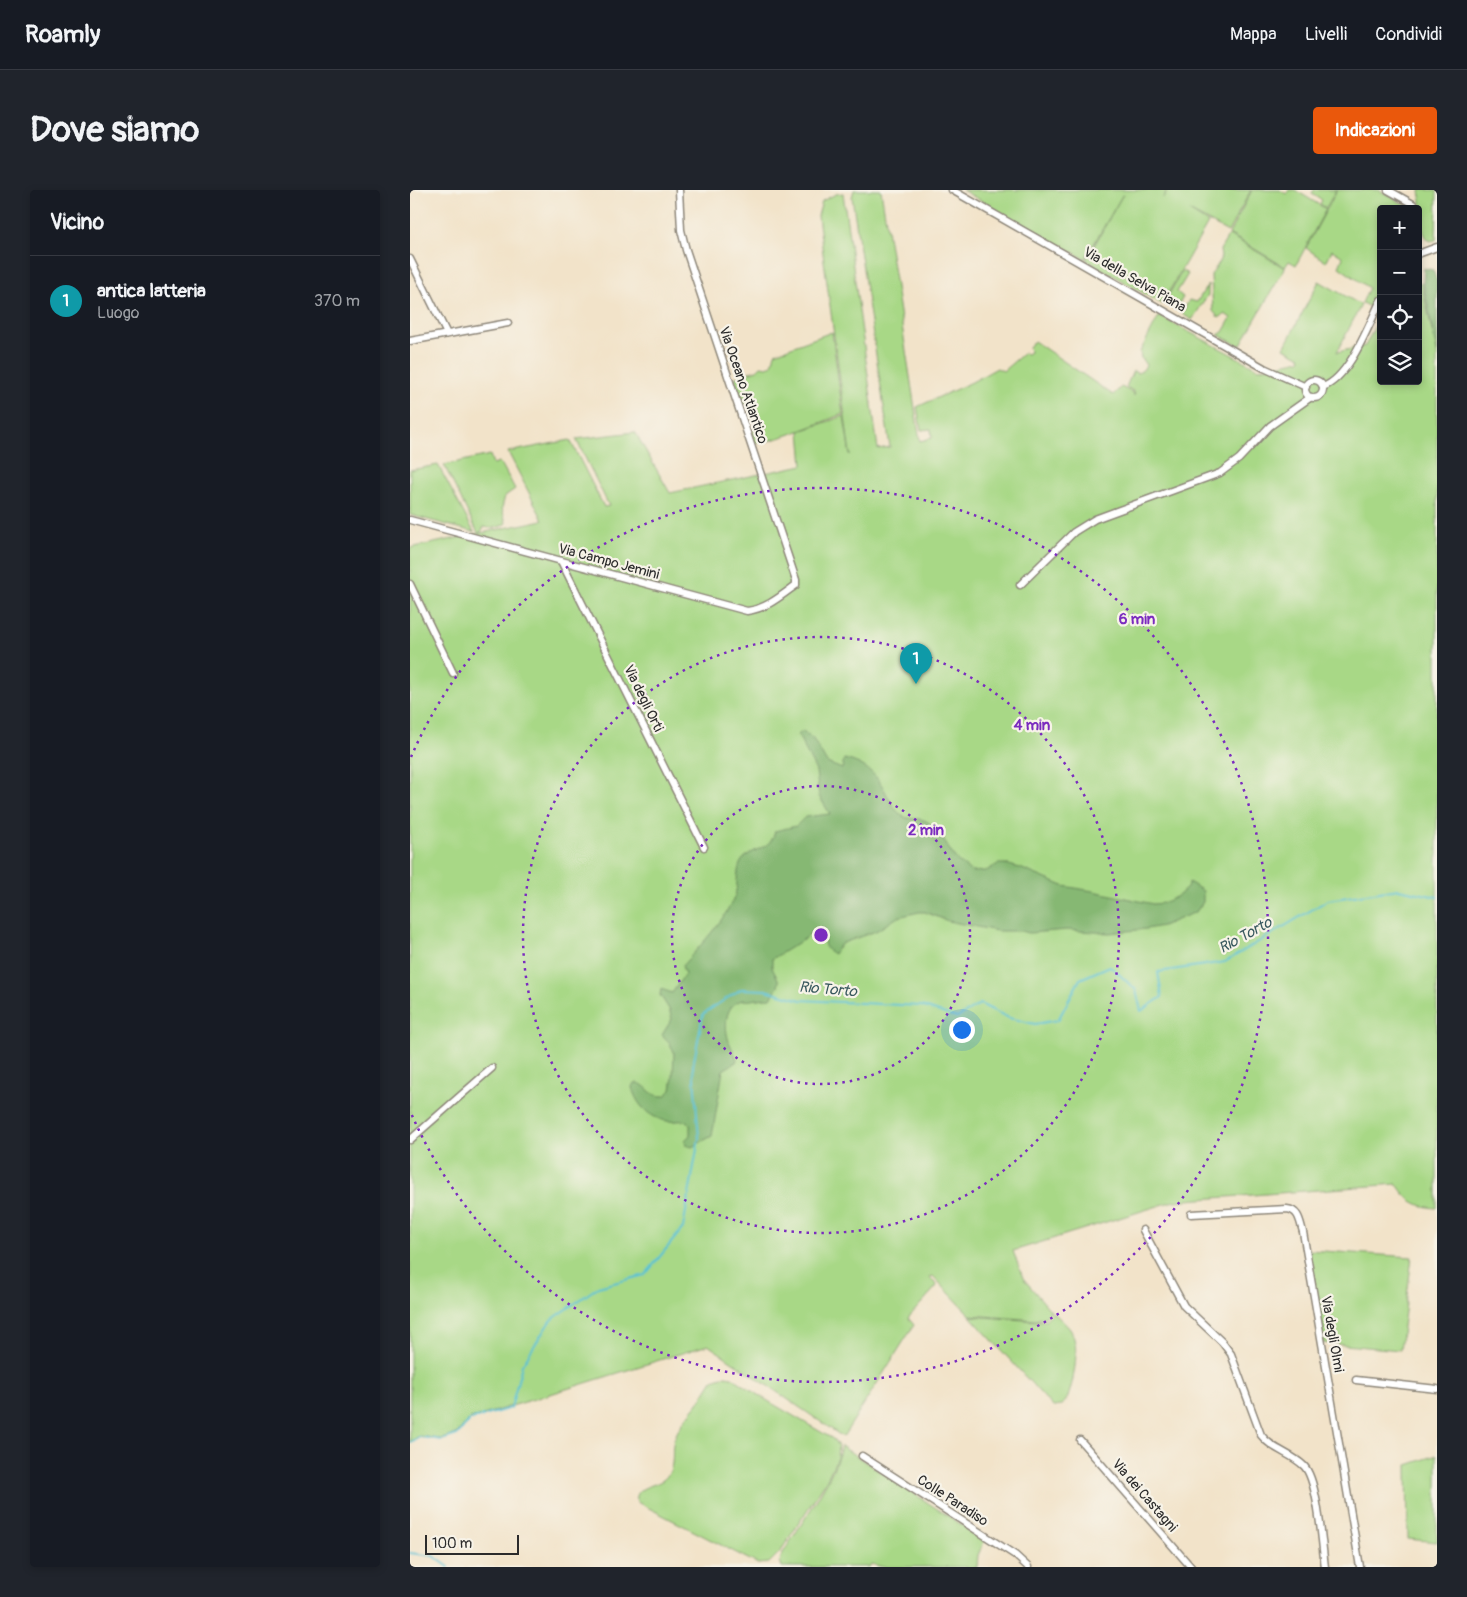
<!DOCTYPE html>
<html lang="it">
<meta charset="utf-8">
<style>
body{margin:0;font-family:Pangolin,sans-serif;background:#20242c;color:#f1f3f6}
.controls{position:absolute;right:15px;top:15px;display:grid;overflow:hidden;border-radius:5px;box-shadow:0 2px 8px #0003}
.controls button{width:45px;height:45px;display:grid;place-items:center;padding:0;border:0;border-bottom:1px solid #363941;background:#171b24;color:#f1f3f6;font:25px sans-serif}
.scale{position:absolute;left:15px;bottom:12px;width:94px;box-sizing:border-box;padding-left:5px;border:2px solid #2b2b2b;border-top:0;font-size:14px;line-height:18px;white-space:nowrap;color:#2b2b2b;-webkit-text-stroke:4px #f7f3e8;paint-order:stroke}
.you{position:absolute;left:551px;top:839px;width:18px;height:18px;margin:-12px;border:4px solid #fff;border-radius:50%;background:#1a73e8;box-shadow:0 0 0 8px #1a73e833}
.badge{display:grid;place-items:center;width:32px;height:32px;border-radius:50%;background:#ea580c;color:#fff;font-size:16px;font-weight:700}
.pin{position:absolute;translate:-50% -41px;filter:drop-shadow(0 1px 2px #0008)}
.pin::after{content:'';position:absolute;top:26px;width:18px;height:15px;background:inherit;clip-path:polygon(0 0,100% 0,50% 100%)}
.list{margin:0;padding:0;list-style:none}
h2{display:flex;justify-content:space-between;align-items:center;height:65px;margin:0;padding:0 20px;font-size:21px}
h2 small{font-size:16px;font-weight:400;color:#9ea1a6}
.list li{display:grid;grid-template-columns:32px 1fr auto;gap:15px;align-items:center;box-sizing:border-box;height:90px;padding:0 20px;border-top:1px solid #363941}
.list b{display:block;font-size:19px;white-space:nowrap}
.list p{margin:0;font-size:16px;white-space:nowrap;color:#9ea1a6}
.list em{font-size:16px;font-style:normal;color:#9ea1a6}
.icon{flex:none;width:28px;height:28px;fill:none;stroke:currentColor;stroke-width:2;stroke-linecap:round;stroke-linejoin:round}
.map{position:relative;flex:none;width:1027px;height:1377px;overflow:hidden;border-radius:5px}
header{display:flex;align-items:center;gap:30px;box-sizing:border-box;height:70px;padding:0 25px;background:#171b24;border-bottom:1px solid #363941}
header strong{font-size:24px}
nav{display:flex;gap:28px;margin-inline-start:auto;font-size:18px}
.intro{display:flex;align-items:center;justify-content:space-between;box-sizing:border-box;height:120px;padding:0 30px}
h1{margin:0;font-size:35px}
.button{padding:12px 22px;border-radius:5px;background:#ea580c;color:#fff;font-size:18px;font-weight:700}
main{display:flex;gap:30px;padding:0 30px}
aside{flex:1;background:#171b24;border-radius:5px;box-shadow:0 2px 8px #0003}
.map>svg:first-child{display:block}
.green{fill:#a8d886;stroke:#6a8258}
.forest{fill:#86b873;stroke:#58724f}
.lines{fill:none;stroke-linecap:round;stroke-linejoin:round}
.stream{stroke:#58c1d4;stroke-width:2}
.minor-casing{stroke:#8e877a;stroke-width:9}
.minor{stroke:#fff;stroke-width:6}
.ring{fill:none;stroke:#7b2cbf;stroke-width:2.5;stroke-dasharray:2.5 5}
.labels{text-anchor:middle;stroke-width:4.5;stroke-linejoin:round;paint-order:stroke}
.street-label{font-size:14px;fill:#2b2b2b;stroke:#f7f3e8}
.water-label{font-size:15px;font-style:italic;fill:#38585e;stroke:#f7f3e8}
.centre{fill:#7b2cbf;stroke:#f7f3e8;stroke-width:2.5}
.ring-label{font-size:15px;text-anchor:middle;font-weight:bold;fill:#7b2cbf;stroke:#f7f3e8;stroke-width:4.5;stroke-linejoin:round;paint-order:stroke}
</style>
<header>
<strong>Roamly</strong>
<nav><a>Mappa</a><a>Livelli</a><a>Condividi</a></nav>
</header>
<div class="intro"><h1>Dove siamo</h1><a class="button">Indicazioni</a></div>
<main>
<aside>
<h2>Vicino<small></small></h2>
<ul class="list">
<li><span class="badge" style="background:#0f9aa8">1</span><div><b>antica latteria</b><p>Luogo</p></div><em>370 m</em></li>
</ul>
</aside>
<div class="map">
<svg width="1027" height="1377" viewBox="0 0 1027 1377">
<rect width="100%" height="100%" fill="#f7f3e8"/>
<filter id="ink" filterUnits="userSpaceOnUse"><feTurbulence type="fractalNoise" baseFrequency=".02" numOctaves="2"/><feDisplacementMap in="SourceGraphic" scale="10" xChannelSelector="R" yChannelSelector="G"/><feConvolveMatrix kernelMatrix="1 2 1 2 8 2 1 2 1" color-interpolation-filters="sRGB"/></filter>
<filter id="wash" filterUnits="userSpaceOnUse"><feTurbulence type="fractalNoise" baseFrequency=".0096" numOctaves="4" result="noise"/><feDisplacementMap in="SourceGraphic" scale="20" xChannelSelector="R" yChannelSelector="G"/><feGaussianBlur stdDeviation="1.12" result="paint"/><feColorMatrix in="noise" values="0 0 0 0 0 0 0 0 0 0 0 0 0 0 0 0 0 1.4 0 .05"/><feComposite in="paint" operator="in"/></filter>
<g filter="url(#wash)">
<rect width="100%" height="100%" fill="#f2e3c9"/>
<g class="green">
<path d="M 444,0 L 471,0 L 510,251 L 522,248 L 521,239 L 511,240 L 507,217 L 562,192 L 587,178 L 593,181 L 614,163 L 617,164 L 620,162 L 619,157 L 624,151 L 703,205 L 711,197 L 722,202 L 723,205 L 725,205 L 723,201 L 716,197 L 723,181 L 728,183 L 733,180 L 736,175 L 731,168 L 730,162 L 749,126 L 849,179 L 890,170 L 891,167 L 874,158 L 909,91 L 951,115 L 927,162 L 955,156 L 971,125 L 971,148 L 968,153 L 971,150 L 971,191 L 1008,191 L 1008,95 L 1012,93 L 1022,142 L 1027,141 L 1027,1018 C 1008,1017 997,1011 987,994 L 764,1011 L 603,1061 L 613,1088 L 641,1121 L 635,1127 L 626,1130 L 560,1125 L 523,1086 L 520,1087 L 527,1096 L 498,1128 L 504,1135 L 433,1247 L 298,1155 L 60,1229 L 46,1244 L 32,1249 L 9,1246 L 0,1252 L 0,358 L 133,330 L 98,262 L 160,250 L 194,317 L 199,316 L 166,249 L 225,242 L 260,303 L 393,275 L 390,241 L 434,226 L 440,265 L 408,26 L 412,11 L 426,4 L 433,3 L 468,259 L 480,257 L 442,7 Z"/>
<polygon points="552,0 757,0 753,8 758,0 841,0 818,42 779,21 798,33 752,114 676,70 713,4 675,69"/>
<polygon points="842,0 870,0 876,4 879,0 885,0 916,19 886,75 879,71 875,77 819,44"/>
<polygon points="904,0 926,0 916,18 910,14 912,10 902,3"/>
<polygon points="927,0 969,0 997,16 996,19 971,19 971,93 960,117 952,113 959,98 929,77 933,67 922,60 916,72 896,58"/>
<path d="M 1010,0 L 1027,0 L 1026,50 L 1020,51 C 1006,40 1013,16 1010,0 Z"/>
<polygon points="819,45 875,78 830,156 808,145 813,142 821,128 815,124 809,128 803,121 801,85 809,72 811,67 810,60"/>
<polygon points="772,81 778,84 767,102 773,107 766,120 754,113"/>
<polygon points="798,94 798,105 782,130 772,124 779,110 787,112"/>
<path d="M 422,142 L 433,224 C 417,230 356,256 344,252 L 342,246 L 347,231 L 340,223 L 338,215 L 332,213 L 326,200 L 325,188 L 333,184 L 347,180 L 351,176 L 357,177 L 362,175 L 365,163 Z"/>
<path d="M 80,265 L 83,274 L 89,272 L 92,275 L 105,299 L 95,306 L 92,318 L 96,333 C 90,338 82,339 74,337 L 71,342 L 68,343 L 34,275 Z"/>
<polygon points="28,275 64,342 0,325 0,280"/>
<polygon points="898,1060 1002,1067 990,1160 913,1153"/>
<path d="M 643,1122 C 648,1127 655,1133 660,1139 C 671,1156 664,1189 658,1207 C 655,1213 650,1217 643,1217 L 560,1126 L 628,1131 L 635,1130 Z"/>
<path d="M 315,1186 L 322,1187 L 358,1211 L 423,1249 L 428,1256 L 427,1268 L 416,1291 L 370,1362 L 359,1373 L 348,1374 L 227,1312 C 224,1296 243,1297 253,1290 C 268,1278 259,1261 265,1247 C 270,1234 281,1223 289,1212 C 294,1205 298,1197 303,1190 Z"/>
<path d="M 431,1256 L 575,1350 L 568,1365 L 567,1377 L 473,1377 L 461,1374 L 459,1377 L 372,1377 L 370,1371 L 373,1363 C 391,1333 424,1289 431,1256 Z"/>
<polygon points="1027,1265 1027,1352 998,1349 997,1275"/>
</g>
<g class="forest">
<polygon points="1014,78 1023,80 1027,92 1027,163 1013,92"/>
<path d="M 393,541 L 403,549 L 417,573 L 432,579 L 434,569 C 448,572 461,579 469,591 C 477,602 480,615 490,624 C 498,632 509,626 518,632 C 529,639 536,656 544,666 C 548,673 556,677 562,682 L 576,681 L 588,674 L 595,674 L 610,678 L 653,696 L 683,701 L 743,714 L 753,713 L 768,706 L 777,698 L 779,692 L 793,701 L 793,712 L 786,722 L 752,736 L 736,739 L 699,743 L 657,740 L 619,743 L 611,741 L 587,741 L 538,731 L 515,722 L 509,722 L 488,727 L 466,741 L 433,753 L 429,756 L 424,764 C 408,755 418,752 413,739 L 408,738 L 404,739 L 396,748 L 362,769 L 362,778 L 369,791 L 368,797 L 361,808 C 353,808 348,809 341,810 C 338,811 336,810 333,810 C 313,814 314,840 320,854 C 322,859 325,864 327,869 L 326,872 L 313,880 L 302,946 L 282,957 L 276,955 L 275,950 L 280,945 L 280,935 L 276,931 C 270,930 263,932 257,931 C 239,928 226,914 222,897 L 224,893 C 235,892 237,902 246,905 C 249,906 252,906 255,906 L 261,900 L 263,887 L 264,862 L 259,852 L 252,845 L 262,829 L 259,819 L 250,805 L 251,799 L 262,803 L 275,784 L 272,776 C 289,757 317,728 325,705 C 328,696 326,684 330,674 C 335,662 352,660 360,652 C 363,649 364,644 365,641 L 386,636 L 395,627 L 420,624 L 409,606 L 406,581 L 388,545 Z"/>
</g>
<g class="lines">
<g class="stream">
<polyline points="0,1253 9,1247 32,1250 47,1245 60,1230 101,1218 112,1175 140,1131 188,1097 235,1085 273,1038 289,948 283,876 293,824 331,799 356,800 391,810 511,816 547,828 570,814 599,828 625,834 648,830 670,789 700,776 726,800 731,821 752,807 748,782 815,772 918,710 989,699 1027,707"/>
<polyline points="0,1363 23,1366 39,1377"/>
</g>
</g>
</g>
<g filter="url(#ink)">
<g class="lines">
<defs>
<g id="minor">
<polyline points="542,0 854,178 896,197"/>
<polyline points="978,0 1003,14"/>
<polyline points="1008,64 1027,57"/>
<polyline points="0,69 37,144"/>
<polyline points="0,151 98,133"/>
<circle cx="904" cy="199" r="9"/>
<path d="M 913,197 C 940,187 958,136 971,110"/>
<path d="M 0,330 L 337,421 C 356,419 371,406 386,395 L 386,390 L 276,60 L 271,40 L 269,0"/>
<polyline points="151,371 294,657"/>
<polyline points="0,394 43,483"/>
<polyline points="610,395 664,342 685,329 810,283 829,269 860,236 901,207"/>
<polyline points="0,950 82,878"/>
<path d="M 781,1024 L 877,1019 C 889,1020 890,1032 893,1042 L 950,1377"/>
<path d="M 733,1040 L 774,1116 L 812,1152 L 821,1164 L 851,1245 C 862,1260 881,1263 894,1276 C 908,1290 912,1355 915,1377"/>
<polyline points="946,1190 1027,1199"/>
<polyline points="670,1250 781,1377"/>
<polyline points="452,1266 605,1365 618,1377"/>
</g>
</defs>
<use href="#minor" class="minor-casing"/>
<use href="#minor" class="minor"/>
</g>
</g>
<g class="ring">
<circle cx="411" cy="745" r="149"/>
<circle cx="411" cy="745" r="298"/>
<path d="M1 567A447 447 0 1 1 1 923"/>
</g>
<g class="labels">
<g class="street-label">
<text transform="translate(725 89) rotate(30)" y="5">Via della Selva Piana</text>
<text transform="translate(334 195) rotate(71)" y="5">Via Oceano Atlantico</text>
<text transform="translate(199 371) rotate(15)" y="5">Via Campo Jemini</text>
<text transform="translate(234 508) rotate(64)" y="5">Via degli Orti</text>
<text transform="translate(923 1144) rotate(80)" y="5">Via degli Olmi</text>
<text transform="translate(735 1305) rotate(49)" y="5">Via dei Castagni</text>
<text transform="translate(543 1310) rotate(33)" y="5">Colle Paradiso</text>
</g>
<g class="water-label">
<text transform="translate(835 745) rotate(-29)" y="5">Rio Torto</text>
<text transform="translate(418 799) rotate(5)" y="5">Rio Torto</text>
</g>
</g>
<circle cx="411" cy="745" r="8" class="centre"/>
<g class="ring-label">
<text x="727" y="434">6 min</text>
<text x="622" y="540">4 min</text>
<text x="516" y="645">2 min</text>
</g>
</svg>
<div class="controls">
<button>+</button>
<button>−</button>
<button><svg class="icon" aria-label="locate" viewBox="0 0 24 24"><circle cx="12" cy="12" r="6"/><path d="M12 2v4M12 18v4M2 12h4M18 12h4"/></svg></button>
<button><svg class="icon" aria-label="layers" viewBox="0 0 24 24"><path d="M12 4l9 5-9 5-9-5zM3 14l9 5 9-5"/></svg></button>
</div>
<div class="scale">100 m</div>
<div class="you"></div>
<div class="pin badge" style="left:506px;top:494px;background:#0f9aa8">1</div>
</div>
</main>
